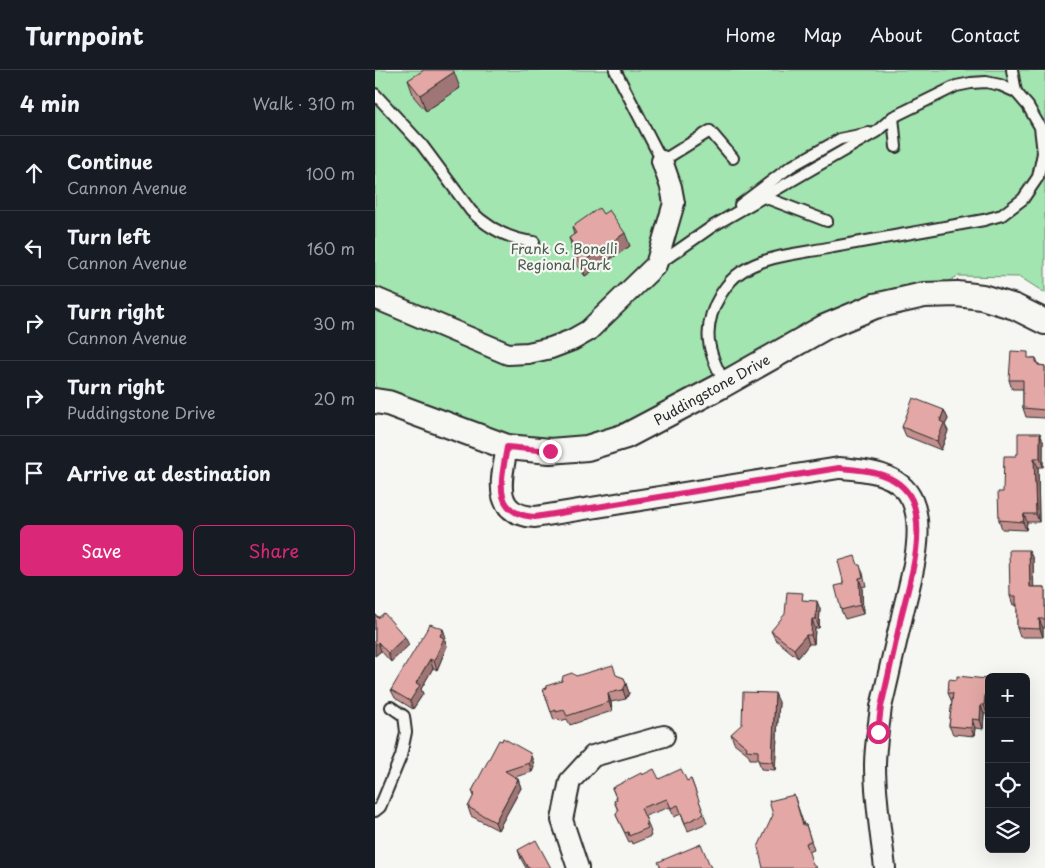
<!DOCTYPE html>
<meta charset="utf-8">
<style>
body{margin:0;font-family:"Playpen Sans",sans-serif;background:#20242c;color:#f1f3f6}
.controls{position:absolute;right:15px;bottom:15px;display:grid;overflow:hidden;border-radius:8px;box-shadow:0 5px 20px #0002}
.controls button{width:45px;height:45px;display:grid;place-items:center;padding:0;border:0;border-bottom:1px solid #363941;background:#171b24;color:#f1f3f6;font:25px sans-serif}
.stop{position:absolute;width:15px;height:15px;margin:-11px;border:4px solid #db2777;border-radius:50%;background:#fff}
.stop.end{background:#db2777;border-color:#fff;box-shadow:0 1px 5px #0008}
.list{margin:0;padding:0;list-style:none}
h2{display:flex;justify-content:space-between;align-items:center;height:65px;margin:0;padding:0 20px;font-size:21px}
h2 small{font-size:16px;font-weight:400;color:#9ea1a6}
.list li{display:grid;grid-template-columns:32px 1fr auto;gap:15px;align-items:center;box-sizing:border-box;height:75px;padding:0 20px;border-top:1px solid #363941}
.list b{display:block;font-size:19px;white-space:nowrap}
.list p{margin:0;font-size:16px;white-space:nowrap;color:#9ea1a6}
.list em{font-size:16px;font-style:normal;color:#9ea1a6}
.actions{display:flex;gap:10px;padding:15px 20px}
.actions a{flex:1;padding:11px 0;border:1px solid #db2777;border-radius:8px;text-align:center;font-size:18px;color:#db2777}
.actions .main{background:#db2777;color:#fff}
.icon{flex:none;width:28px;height:28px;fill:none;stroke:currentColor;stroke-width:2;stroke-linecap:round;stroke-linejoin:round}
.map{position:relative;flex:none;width:670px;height:798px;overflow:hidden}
header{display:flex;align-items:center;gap:30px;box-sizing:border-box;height:70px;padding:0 25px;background:#171b24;border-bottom:1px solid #363941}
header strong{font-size:24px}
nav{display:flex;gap:28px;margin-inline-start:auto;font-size:18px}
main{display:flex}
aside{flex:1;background:#171b24}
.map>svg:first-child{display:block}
.green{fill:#a2e5b0;stroke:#66886e}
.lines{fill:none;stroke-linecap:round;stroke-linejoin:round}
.service-casing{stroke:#2b2b2b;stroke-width:14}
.minor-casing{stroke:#2b2b2b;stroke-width:24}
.tertiary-casing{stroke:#2b2b2b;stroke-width:28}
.service{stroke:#f6f6f2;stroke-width:10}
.minor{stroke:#f6f6f2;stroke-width:20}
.tertiary{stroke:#f6f6f2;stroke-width:24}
.wall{fill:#c3908e;stroke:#2b2b2b}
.shaded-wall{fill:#9f7674;stroke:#2b2b2b}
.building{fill:#e3a8a5;stroke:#2b2b2b}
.route{stroke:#db2777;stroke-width:6}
.labels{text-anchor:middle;stroke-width:4.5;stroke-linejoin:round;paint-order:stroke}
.park-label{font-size:14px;fill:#495a4c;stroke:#f6f6f2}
.street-label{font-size:14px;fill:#2b2b2b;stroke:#f6f6f2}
</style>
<header>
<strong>Turnpoint</strong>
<nav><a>Home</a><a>Map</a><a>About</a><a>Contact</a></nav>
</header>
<main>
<aside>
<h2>4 min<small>Walk · 310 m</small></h2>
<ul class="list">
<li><svg class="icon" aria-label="ahead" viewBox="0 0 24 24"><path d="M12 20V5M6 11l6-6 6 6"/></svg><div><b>Continue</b><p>Cannon Avenue</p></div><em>100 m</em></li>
<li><svg class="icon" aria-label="left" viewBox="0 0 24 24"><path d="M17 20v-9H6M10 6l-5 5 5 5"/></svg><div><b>Turn left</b><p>Cannon Avenue</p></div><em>160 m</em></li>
<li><svg class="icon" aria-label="right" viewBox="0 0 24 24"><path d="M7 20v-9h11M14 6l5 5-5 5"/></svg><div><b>Turn right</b><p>Cannon Avenue</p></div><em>30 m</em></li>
<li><svg class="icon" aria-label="right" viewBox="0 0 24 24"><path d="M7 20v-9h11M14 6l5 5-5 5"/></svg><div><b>Turn right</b><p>Puddingstone Drive</p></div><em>20 m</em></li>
<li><svg class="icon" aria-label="arrive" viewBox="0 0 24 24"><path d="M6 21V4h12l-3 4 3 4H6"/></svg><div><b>Arrive at destination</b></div></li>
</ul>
<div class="actions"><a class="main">Save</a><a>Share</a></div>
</aside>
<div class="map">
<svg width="670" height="798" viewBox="0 0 670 798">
<rect width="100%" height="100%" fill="#f6f6f2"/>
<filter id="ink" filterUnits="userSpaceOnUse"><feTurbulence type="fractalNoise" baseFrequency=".02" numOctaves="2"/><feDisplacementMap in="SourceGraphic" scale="10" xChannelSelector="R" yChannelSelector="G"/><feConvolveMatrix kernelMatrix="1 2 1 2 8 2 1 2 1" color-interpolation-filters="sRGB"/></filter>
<g filter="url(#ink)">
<polygon class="green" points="0,0 670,0 670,223 645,207 583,206 549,225 500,236 251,366 175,381 0,331"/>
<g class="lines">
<defs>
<g id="service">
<polyline points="240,0 287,91 335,61 358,88"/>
<polyline points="637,0 641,22"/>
<path d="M 0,24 L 47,75 L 96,141 C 114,159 134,169 159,172"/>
<polyline points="518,47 521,77"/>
<polyline points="389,127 452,151"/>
<polyline points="365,135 415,97 465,69 494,63"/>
<path d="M 282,195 L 338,156 L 501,62 L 518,47 L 581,16 L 596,13 L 611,12 L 625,15 L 641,22 L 653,36 L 665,57 L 668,83 L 663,107 L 648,129 L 627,145 L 609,150 C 559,159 509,168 458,177 C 430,183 390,185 366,202 C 358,207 351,216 346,224 C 326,257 332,282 350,313"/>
<polyline points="0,741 5,737 26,686 31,662 29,646 16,637"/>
</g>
<g id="minor">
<polyline points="0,228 133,284 153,283 176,278 197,270 213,261 281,195 299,133 296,117 287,91"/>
<path d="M 132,377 C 127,408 115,444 160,447 L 464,398 C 490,400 524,402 537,430 C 552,464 533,517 526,551 C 519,580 513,609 506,637 C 504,656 500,676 500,695 C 500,729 506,764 510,798"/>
<polyline points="203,798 187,750 195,711 218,686 289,666"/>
</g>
<polyline id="tertiary" points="0,331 13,333 132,377 175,381 212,378 251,366 344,317 450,257 500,236 549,225 582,224 607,227 640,237 670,252"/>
</defs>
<use href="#service" class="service-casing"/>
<use href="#minor" class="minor-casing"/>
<use href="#tertiary" class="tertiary-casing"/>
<use href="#service" class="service"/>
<use href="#minor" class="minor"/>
<use href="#tertiary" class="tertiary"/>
</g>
<g class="wall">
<polygon points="33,10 85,18 51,41 39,27"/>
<polygon points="228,144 255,176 210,206 200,191 196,178 197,177 194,168 199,165 197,157"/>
<polygon points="656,288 661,288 664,295 670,296 670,348 651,347 648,338 648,319 637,319 634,310"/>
<polygon points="569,340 573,349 570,355 573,361 566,380 531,366 527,357"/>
<polygon points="668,371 668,397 663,397 664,452 652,452 651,460 627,459 624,450 628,422 641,386"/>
<polygon points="658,489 658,517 670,517 670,558 668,558 668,567 645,567 642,558 642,539 641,535 638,535 635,526"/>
<polygon points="484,495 488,503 491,516 487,517 488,544 470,549 466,540 469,514"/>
<polygon points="430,530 445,539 444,558 440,558 439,574 434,574 423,588 400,569 396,561"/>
<polygon points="0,544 34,575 16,592 6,581 0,586"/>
<polygon points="68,559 71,568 70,571 72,576 62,600 58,598 46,619 48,624 38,639 20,628 16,620"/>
<polygon points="242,606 249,608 254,623 251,629 236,632 237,641 195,655 192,649 185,651 184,649 179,650 168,619"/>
<polygon points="612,609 614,614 614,630 612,644 609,644 608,659 600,658 599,666 578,664 574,656 577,632 573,623 582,610"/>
<polygon points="404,632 400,700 386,699 383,689 375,689 373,684 359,673 356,664"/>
<polygon points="127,671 158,691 159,697 157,702 140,707 143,709 146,718 123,760 96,746 93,737 99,726 97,721"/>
<polygon points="267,705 284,709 312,711 316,709 332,753 313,761 306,744 299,747 295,737 270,746 276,762 275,763 276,766 257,774 256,771 254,772 245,753 241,745 243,741 239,731 242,730 237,718"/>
<polygon points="419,725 429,755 431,755 439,780 388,798"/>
<polygon points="143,780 176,798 151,798 146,789"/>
</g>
<g class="shaded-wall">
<polygon points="79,2 85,18 51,41 45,25"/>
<polygon points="250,163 255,176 210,206 206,193"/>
<polygon points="569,340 573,349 570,355 573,361 566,380 562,371 565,351"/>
<polygon points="665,363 668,371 668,397 665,388"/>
<polygon points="659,388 663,397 664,452 661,444"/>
<polygon points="649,444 652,452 651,460 648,452"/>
<polygon points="654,480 658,489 659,526 655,517"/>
<polygon points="484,508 487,517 488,544 485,535"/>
<polygon points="442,531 445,539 444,558 441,549"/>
<polygon points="437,549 440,558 439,574 436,565"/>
<polygon points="664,549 668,558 668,567 665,559"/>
<polygon points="68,559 71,568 70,571 72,576 62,600 59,591 65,566"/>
<polygon points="431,565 434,574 423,588 419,579"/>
<polygon points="30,567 34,575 16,592 13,583"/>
<polygon points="3,572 6,581 0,586 0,575"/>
<polygon points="55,589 58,598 46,619 48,624 38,639 35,631 41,613"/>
<polygon points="249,608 254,623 251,629 248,620"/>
<polygon points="612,609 614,614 614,630 612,644 609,635"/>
<polygon points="233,623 236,632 237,641 234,632"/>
<polygon points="400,623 404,632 400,700 397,692"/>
<polygon points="606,635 609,644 608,659 605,650"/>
<polygon points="597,649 600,658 599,666 596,658"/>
<polygon points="155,683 158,691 159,697 157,702 154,693"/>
<polygon points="143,709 146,718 123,760 120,752"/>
</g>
<g class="building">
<polygon points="49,0 78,0 79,2 45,25 33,10"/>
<polygon points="224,138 228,144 234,140 250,163 206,193 196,178 199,175 194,168 201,163 197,157"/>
<polygon points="636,281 653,282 653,288 661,288 661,293 663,293 663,295 670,296 670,340 648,338 648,310 634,310"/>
<polygon points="538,328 569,340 565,351 569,353 562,371 527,357"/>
<polygon points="643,363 665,363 665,388 659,388 661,444 649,444 648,452 624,450 623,422 628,422 629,386 641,386 641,384 643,384"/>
<polygon points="634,480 654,480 655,517 670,517 670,549 664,549 665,559 642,558 642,534 641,534 641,526 635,526"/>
<polygon points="480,486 483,495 485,495 488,507 484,508 485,535 466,540 460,516 469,514 463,491"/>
<polygon points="412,522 428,523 427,530 442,531 441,549 437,549 436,565 431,565 419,579 396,561 410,544"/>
<polygon points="9,543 30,567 13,583 3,572 0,575 0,544 3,548"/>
<polygon points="55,554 68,559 65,566 69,568 59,591 55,589 41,613 45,615 35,631 16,620"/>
<polygon points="238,595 241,605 249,608 251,614 248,620 233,623 234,632 192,646 189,640 181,642 181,640 176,642 168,619 172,618 171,616 187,611 188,606 197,603 201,606"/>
<polygon points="582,606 612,609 609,635 606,635 605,650 597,649 596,658 574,656 578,623 573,623 574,609 582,610"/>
<polygon points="368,622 400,623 397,692 383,691 383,681 371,680 372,677 356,664 367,654"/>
<polygon points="128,668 155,683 156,688 154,693 130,701 143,709 120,752 93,737 100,723 97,721 124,670 127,671"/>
<polygon points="279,699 284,709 306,699 312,711 316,709 329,744 310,753 303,735 296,738 292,729 266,738 273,754 271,754 273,758 254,766 253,762 250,763 241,745 243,740 239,731 242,729 237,718 266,703 267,705"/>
<polygon points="419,725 428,755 431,755 436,771 431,773 438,795 442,798 388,798 383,777 398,745 394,731"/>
<polygon points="161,770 176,798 153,798 143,780"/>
<polygon points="326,774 336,798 286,798 283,792"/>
</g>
</g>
<g class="lines" filter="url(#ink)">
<path class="route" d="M 175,381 L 132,377 C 127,408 115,444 160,447 L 464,398 C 490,400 524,402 537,430 C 551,464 534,514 526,547 C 520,577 513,607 506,637 L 503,662"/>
</g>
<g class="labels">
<g class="park-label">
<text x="189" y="184">Frank G. Bonelli<tspan x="189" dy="16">Regional Park</tspan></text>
</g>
<g class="street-label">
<text transform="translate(337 320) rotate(-29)" y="5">Puddingstone Drive</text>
</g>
</g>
</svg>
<div class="controls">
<button>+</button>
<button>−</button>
<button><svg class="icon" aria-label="locate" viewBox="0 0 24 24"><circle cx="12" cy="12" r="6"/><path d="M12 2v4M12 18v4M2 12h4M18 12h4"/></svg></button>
<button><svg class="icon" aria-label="layers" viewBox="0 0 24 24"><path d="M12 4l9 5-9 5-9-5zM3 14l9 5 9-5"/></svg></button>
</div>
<div class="stop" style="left:503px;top:662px"></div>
<div class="stop end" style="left:175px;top:381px"></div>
</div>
</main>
